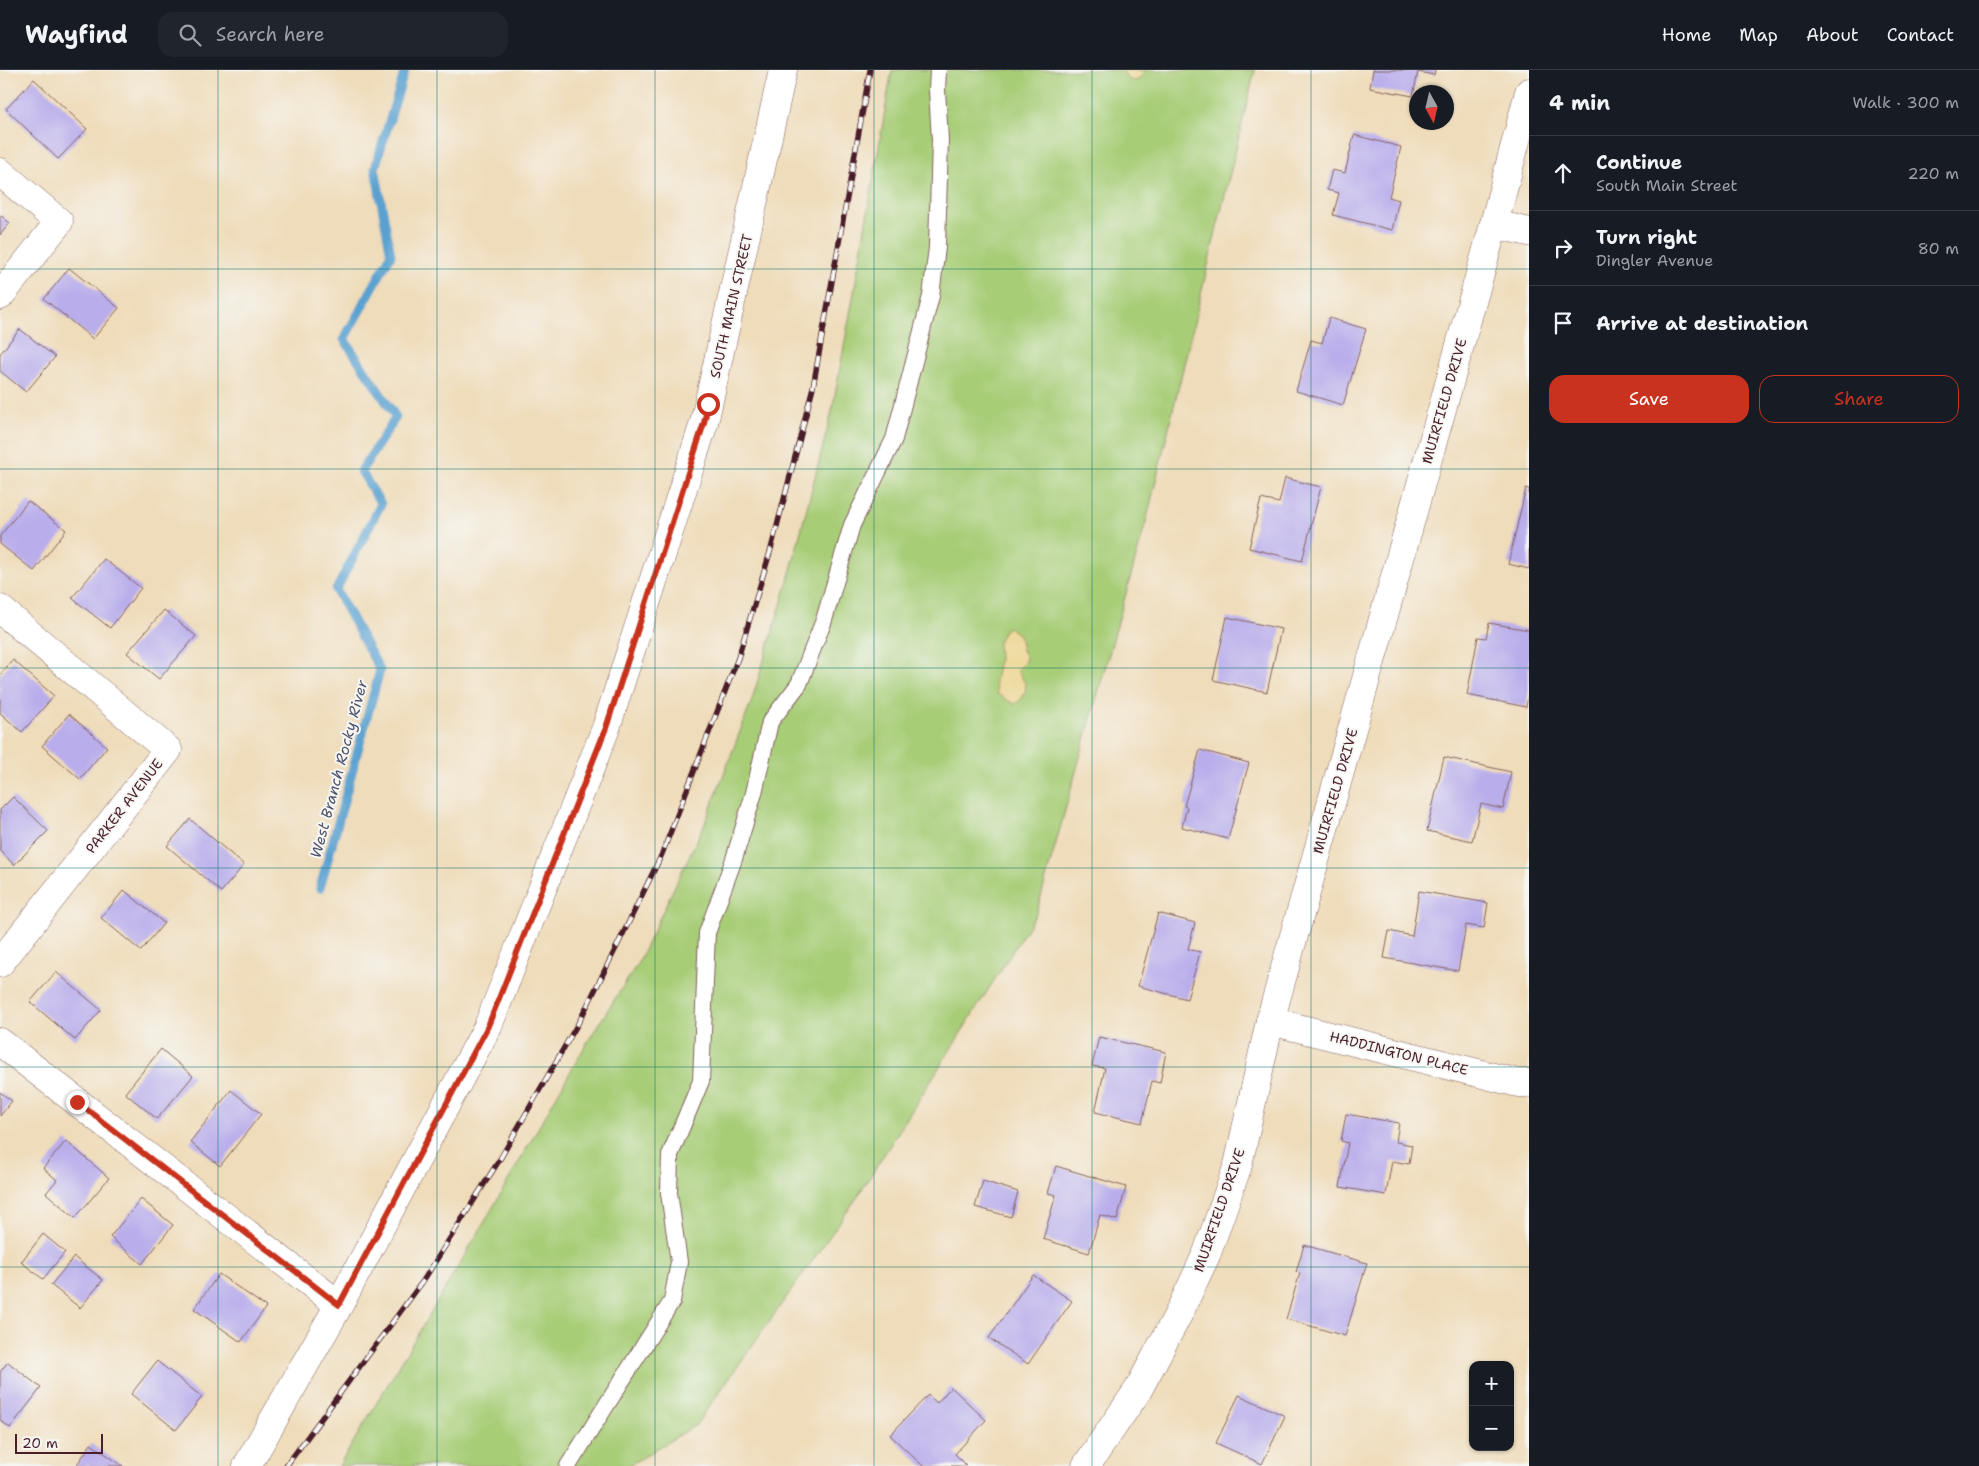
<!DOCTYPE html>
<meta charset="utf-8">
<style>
body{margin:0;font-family:"Shantell Sans",sans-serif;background:#20242c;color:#f1f3f6}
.controls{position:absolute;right:15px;bottom:15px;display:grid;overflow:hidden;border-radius:10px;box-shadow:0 1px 4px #0004}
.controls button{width:45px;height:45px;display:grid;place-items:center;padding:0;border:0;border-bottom:1px solid #363941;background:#171b24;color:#f1f3f6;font:25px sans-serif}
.compass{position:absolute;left:1409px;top:15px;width:45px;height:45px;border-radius:50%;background:#171b24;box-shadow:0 1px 4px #0004;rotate:172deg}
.scale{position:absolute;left:15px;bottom:12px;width:88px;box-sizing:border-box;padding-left:5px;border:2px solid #4a1f2b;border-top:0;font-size:14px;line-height:18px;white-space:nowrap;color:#4a1f2b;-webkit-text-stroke:4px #f6f6f2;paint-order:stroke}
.stop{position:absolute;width:15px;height:15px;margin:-11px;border:4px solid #c8321e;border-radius:50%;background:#fff}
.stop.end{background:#c8321e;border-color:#fff;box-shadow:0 1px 5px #0008}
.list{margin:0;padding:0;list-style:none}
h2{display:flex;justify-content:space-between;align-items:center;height:65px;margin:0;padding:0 20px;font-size:21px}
h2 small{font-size:16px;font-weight:400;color:#9ea1a6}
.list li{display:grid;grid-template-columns:32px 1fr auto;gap:15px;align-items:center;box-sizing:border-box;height:75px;padding:0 20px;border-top:1px solid #363941}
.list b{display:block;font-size:19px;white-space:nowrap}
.list p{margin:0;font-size:16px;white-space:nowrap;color:#9ea1a6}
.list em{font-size:16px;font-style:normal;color:#9ea1a6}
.actions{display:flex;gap:10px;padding:15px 20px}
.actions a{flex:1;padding:11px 0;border:1px solid #c8321e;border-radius:15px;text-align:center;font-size:18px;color:#c8321e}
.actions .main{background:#c8321e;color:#fff}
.icon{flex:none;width:28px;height:28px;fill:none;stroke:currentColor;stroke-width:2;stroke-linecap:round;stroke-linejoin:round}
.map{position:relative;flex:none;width:1529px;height:1396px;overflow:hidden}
header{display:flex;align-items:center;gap:30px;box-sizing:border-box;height:70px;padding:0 25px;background:#171b24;border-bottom:1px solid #363941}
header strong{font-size:24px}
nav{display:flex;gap:28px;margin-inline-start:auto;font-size:18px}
.search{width:350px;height:45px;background:#20242c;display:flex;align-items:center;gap:12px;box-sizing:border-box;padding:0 18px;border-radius:15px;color:#9ea1a6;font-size:19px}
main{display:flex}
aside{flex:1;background:#171b24}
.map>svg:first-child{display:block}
.green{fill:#a7cd77;stroke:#787651}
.sand{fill:#eeda9e;stroke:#9c7c64}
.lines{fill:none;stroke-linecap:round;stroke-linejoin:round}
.stream{stroke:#5aa1d0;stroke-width:9}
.building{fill:#b9aeeb}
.service-casing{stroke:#84615d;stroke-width:18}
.minor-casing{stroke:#84615d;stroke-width:29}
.primary-casing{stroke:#84615d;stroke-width:29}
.service{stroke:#fff;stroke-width:16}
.minor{stroke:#fff;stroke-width:28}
.primary{stroke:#fff;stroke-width:28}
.rail-casing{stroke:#4a1f2b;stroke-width:5.5}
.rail{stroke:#f6f6f2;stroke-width:4;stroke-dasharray:11;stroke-linecap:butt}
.route{stroke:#c8321e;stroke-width:6}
.grid{fill:none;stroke:#0f766e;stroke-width:1;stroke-opacity:0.55}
.labels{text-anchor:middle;stroke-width:4;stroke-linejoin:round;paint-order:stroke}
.street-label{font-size:14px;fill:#4a1f2b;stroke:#f6f6f2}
.water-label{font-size:15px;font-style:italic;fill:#50536d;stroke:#f6f6f2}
</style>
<header>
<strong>Wayfind</strong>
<div class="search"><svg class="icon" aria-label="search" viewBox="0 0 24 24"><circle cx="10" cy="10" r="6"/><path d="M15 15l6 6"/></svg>Search here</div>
<nav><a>Home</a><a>Map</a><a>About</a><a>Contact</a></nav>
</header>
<main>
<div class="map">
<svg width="1529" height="1396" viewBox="0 0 1529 1396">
<rect width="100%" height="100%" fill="#f6f6f2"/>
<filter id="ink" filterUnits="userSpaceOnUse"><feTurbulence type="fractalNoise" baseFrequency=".02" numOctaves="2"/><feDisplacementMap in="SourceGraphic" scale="10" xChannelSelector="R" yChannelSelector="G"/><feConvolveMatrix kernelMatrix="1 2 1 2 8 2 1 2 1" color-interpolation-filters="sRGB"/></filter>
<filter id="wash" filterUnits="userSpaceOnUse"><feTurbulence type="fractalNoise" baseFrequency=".0096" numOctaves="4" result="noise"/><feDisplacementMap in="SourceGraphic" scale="20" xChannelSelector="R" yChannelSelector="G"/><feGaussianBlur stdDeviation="1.12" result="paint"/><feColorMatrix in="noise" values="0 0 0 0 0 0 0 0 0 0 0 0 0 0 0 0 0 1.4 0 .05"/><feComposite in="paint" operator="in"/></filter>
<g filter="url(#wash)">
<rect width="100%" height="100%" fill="#efdcba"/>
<polygon class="green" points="892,0 1255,0 1146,452 1036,844 856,1129 696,1355 628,1396 339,1396 480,1160 588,971 638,893 705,753 751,633 788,511 832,341 853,228"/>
<g class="sand">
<path d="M 1123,0 L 1142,0 L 1143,4 L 1138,10 C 1129,12 1125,8 1123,0 Z"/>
<path d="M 1009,557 L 1019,565 L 1022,580 L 1026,588 L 1024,593 L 1017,599 C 1019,605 1024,609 1025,614 C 1028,622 1021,631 1014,634 L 997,624 L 995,612 L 999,589 L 998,572 L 1004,560 Z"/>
</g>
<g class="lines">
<polyline class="stream" points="320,818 380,600 336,520 381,434 361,401 396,347 344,269 391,185 375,98 405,0"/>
</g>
<g id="blocks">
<g class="building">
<polygon points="1373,0 1435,0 1434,5 1418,2 1413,26 1370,18"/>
<polygon points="34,9 87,59 58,89 6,39"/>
<polygon points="1354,65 1401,77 1389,127 1399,130 1392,160 1333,145 1339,123 1327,120 1332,100 1345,103"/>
<polygon points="0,145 10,153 0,165"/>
<polygon points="69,198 119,238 93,269 44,229"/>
<polygon points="1329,248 1366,259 1343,335 1296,321 1311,270 1322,273"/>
<polygon points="20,259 55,287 26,322 0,301 0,284"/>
<polygon points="1285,408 1321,417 1302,491 1249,478 1261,429 1279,433"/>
<polygon points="1526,418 1529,419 1529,499 1508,494"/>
<polygon points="28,431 66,460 34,501 0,474 0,466"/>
<polygon points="104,489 141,518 110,558 72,528"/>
<polygon points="164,540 196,566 159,609 127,583"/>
<polygon points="1227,547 1281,559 1267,622 1213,610"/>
<polygon points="1489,553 1529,560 1529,620 1526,637 1467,625 1478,567 1486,568"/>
<polygon points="13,590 54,626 22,662 0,643 0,605"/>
<polygon points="69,644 107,677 80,709 42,676"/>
<polygon points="1200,680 1249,693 1228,769 1182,757 1187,737 1184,736"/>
<polygon points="1444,687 1511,702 1503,739 1481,734 1472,771 1427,761"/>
<polygon points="13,727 48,761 14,795 0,780 0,740"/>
<polygon points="190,749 244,795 221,822 167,776"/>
<polygon points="124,820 164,853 141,881 101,848"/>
<polygon points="1419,821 1488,833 1484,858 1466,855 1458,901 1384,888 1389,861 1412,866"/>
<polygon points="1158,843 1195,853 1188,879 1200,882 1187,929 1138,916"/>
<polygon points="56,902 101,940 75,970 30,932"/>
<polygon points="1099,967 1166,982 1160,1013 1152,1011 1142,1053 1095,1042 1105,998 1092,996"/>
<polygon points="161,979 193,1006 157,1049 125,1023"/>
<polygon points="231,1020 261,1044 220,1096 190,1072"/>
<polygon points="0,1022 12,1031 0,1046"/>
<polygon points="1346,1044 1399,1053 1396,1072 1412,1075 1409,1094 1392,1091 1386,1125 1340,1117 1348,1073 1341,1071"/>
<polygon points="66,1071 109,1108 75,1148 46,1123 57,1110 43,1098"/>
<polygon points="1056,1096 1126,1117 1117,1150 1100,1145 1089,1183 1043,1169 1056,1125 1048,1123"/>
<polygon points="983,1111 1018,1122 1011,1147 975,1137"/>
<polygon points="141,1129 173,1155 142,1194 110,1167"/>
<polygon points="43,1164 65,1182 43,1209 21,1192"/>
<polygon points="1304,1175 1367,1193 1345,1266 1286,1249 1300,1203 1296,1202"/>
<polygon points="74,1187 103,1210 80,1238 51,1215"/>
<polygon points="219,1204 266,1237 241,1272 194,1239"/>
<polygon points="1033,1205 1072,1231 1028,1294 989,1268"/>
<polygon points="157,1291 202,1327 176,1360 131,1324"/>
<polygon points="8,1292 41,1318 10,1358 0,1350 0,1302"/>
<polygon points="951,1317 986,1350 955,1384 966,1395 965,1396 923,1396 890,1365 928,1325 937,1333"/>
<polygon points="1239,1325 1285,1346 1262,1394 1216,1373"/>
<polygon points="91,1374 123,1396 76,1396"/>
</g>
</g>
</g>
<g filter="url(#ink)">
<use href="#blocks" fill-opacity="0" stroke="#84615d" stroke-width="1"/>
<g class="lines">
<defs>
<polyline id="service" points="568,1396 672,1231 679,1192 669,1123 670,1085 701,1011 707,863 734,789 754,723 770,652 799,614 824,550 852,455 894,369 931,226 937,177 940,70 937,20 938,0"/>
<g id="minor">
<polyline points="0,102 59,152 0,226"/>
<polyline points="1494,154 1529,162"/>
<polyline points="0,539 168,680 0,893"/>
<polyline points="1270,951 1518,1013 1529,1013"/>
<polyline points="0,972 339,1235"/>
<polyline points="1086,1396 1138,1320 1178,1245 1207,1183 1238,1095 1270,951 1494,154 1529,22"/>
</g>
<polyline id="primary" points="247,1396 339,1235 488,956 606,658 704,353 783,0"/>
</defs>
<use href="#service" class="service-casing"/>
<use href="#minor" class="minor-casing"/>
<use href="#primary" class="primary-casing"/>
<use href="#service" class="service"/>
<use href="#minor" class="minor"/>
<use href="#primary" class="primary"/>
<defs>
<polyline id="rail" points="286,1396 423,1211 500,1089 581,948 621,868 662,784 738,588 771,479 795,387 813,317 870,0"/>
</defs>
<use href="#rail" class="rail-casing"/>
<use href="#rail" class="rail"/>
</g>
</g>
<g class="lines" filter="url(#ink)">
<polyline class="route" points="77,1032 339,1235 488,956 606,658 704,353 708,334"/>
</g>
<path class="grid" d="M 218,0 L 218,1396M 437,0 L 437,1396M 655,0 L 655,1396M 874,0 L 874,1396M 1092,0 L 1092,1396M 1311,0 L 1311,1396M 0,199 L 1529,199M 0,399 L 1529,399M 0,598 L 1529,598M 0,798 L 1529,798M 0,997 L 1529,997M 0,1197 L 1529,1197"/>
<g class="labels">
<g class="street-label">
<text transform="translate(731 236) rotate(-77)" y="5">SOUTH MAIN STREET</text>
<text transform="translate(1444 331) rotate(-74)" y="5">MUIRFIELD DRIVE</text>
<text transform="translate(1335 721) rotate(-74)" y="5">MUIRFIELD DRIVE</text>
<text transform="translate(124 736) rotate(-52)" y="5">PARKER AVENUE</text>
<text transform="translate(1399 983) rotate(14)" y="5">HADDINGTON PLACE</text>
<text transform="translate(1219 1140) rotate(-71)" y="5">MUIRFIELD DRIVE</text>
</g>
<g class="water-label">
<text transform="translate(339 699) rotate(-75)" y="5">West Branch Rocky River</text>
</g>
</g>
</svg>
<div class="controls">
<button>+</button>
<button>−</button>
</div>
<svg class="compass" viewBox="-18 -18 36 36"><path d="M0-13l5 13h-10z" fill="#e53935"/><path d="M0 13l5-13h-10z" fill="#9ea1a6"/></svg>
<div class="scale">20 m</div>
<div class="stop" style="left:708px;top:334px"></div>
<div class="stop end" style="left:77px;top:1032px"></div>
</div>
<aside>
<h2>4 min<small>Walk · 300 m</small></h2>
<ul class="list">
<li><svg class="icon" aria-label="ahead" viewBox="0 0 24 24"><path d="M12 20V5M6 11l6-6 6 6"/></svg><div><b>Continue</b><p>South Main Street</p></div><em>220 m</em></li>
<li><svg class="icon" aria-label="right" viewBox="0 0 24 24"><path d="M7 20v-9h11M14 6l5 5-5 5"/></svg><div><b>Turn right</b><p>Dingler Avenue</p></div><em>80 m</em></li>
<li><svg class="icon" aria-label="arrive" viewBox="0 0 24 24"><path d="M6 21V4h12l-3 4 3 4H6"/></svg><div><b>Arrive at destination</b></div></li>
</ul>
<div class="actions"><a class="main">Save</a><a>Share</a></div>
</aside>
</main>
